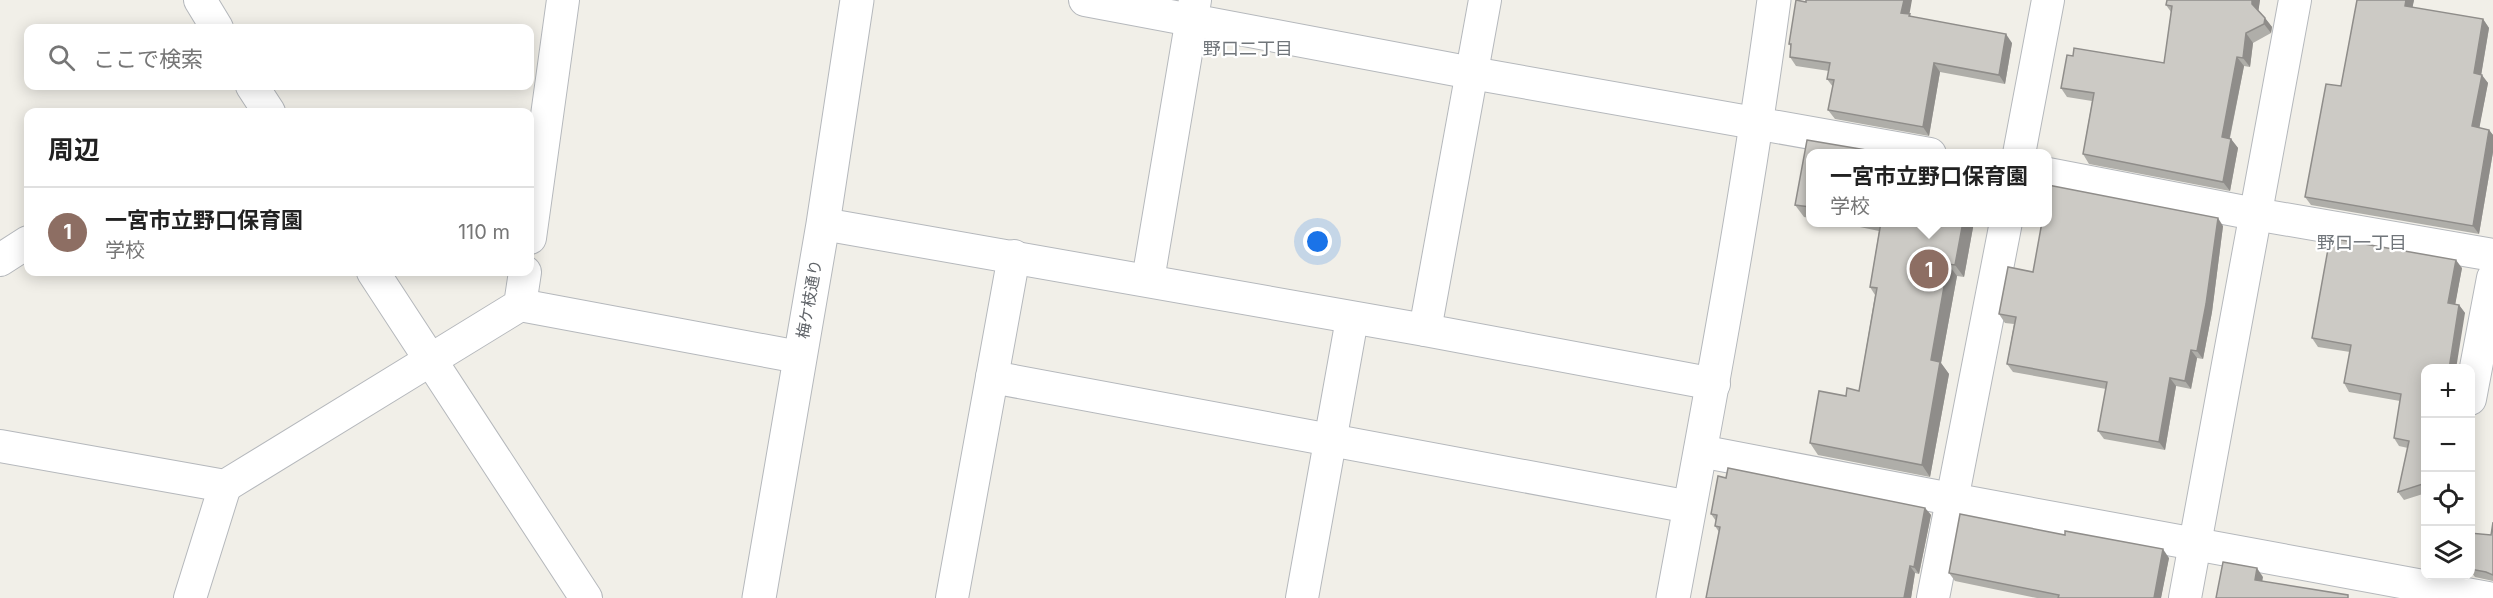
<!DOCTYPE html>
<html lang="ja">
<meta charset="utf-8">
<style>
body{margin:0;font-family:Inter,"Noto Sans JP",sans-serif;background:#f2f2f2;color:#222}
.controls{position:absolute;right:18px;bottom:18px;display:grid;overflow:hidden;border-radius:12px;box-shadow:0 3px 15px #0003}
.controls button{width:54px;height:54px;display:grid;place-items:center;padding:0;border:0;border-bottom:2px solid #e0e0e0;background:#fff;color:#222;font:30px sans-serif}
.you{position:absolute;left:1318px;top:242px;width:21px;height:21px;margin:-15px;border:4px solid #fff;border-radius:50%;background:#1a73e8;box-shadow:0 0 0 9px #1a73e833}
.badge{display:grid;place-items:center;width:39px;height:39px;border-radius:50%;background:#ea4335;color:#fff;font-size:20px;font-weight:700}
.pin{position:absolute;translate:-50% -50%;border:3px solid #fff;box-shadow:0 2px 6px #0006}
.popup{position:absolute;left:1806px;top:149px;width:246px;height:78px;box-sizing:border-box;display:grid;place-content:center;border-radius:12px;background:#fff;filter:drop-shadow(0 2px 4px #0005);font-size:20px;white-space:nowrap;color:#767676}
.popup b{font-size:22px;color:#222}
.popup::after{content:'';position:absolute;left:50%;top:100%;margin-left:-12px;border:12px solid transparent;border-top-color:#fff}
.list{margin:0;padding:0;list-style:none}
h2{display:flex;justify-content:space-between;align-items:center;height:78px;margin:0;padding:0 24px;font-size:26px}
h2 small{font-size:20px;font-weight:400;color:#767676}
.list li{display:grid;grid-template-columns:39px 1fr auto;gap:18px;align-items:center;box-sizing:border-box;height:90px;padding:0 24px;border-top:2px solid #e0e0e0}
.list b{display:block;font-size:22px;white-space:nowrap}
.list p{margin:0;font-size:20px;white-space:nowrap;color:#767676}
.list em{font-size:20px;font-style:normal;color:#767676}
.icon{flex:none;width:33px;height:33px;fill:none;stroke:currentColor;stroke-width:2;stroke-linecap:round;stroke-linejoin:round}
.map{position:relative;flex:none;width:2493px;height:598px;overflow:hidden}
.search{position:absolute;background:#fff;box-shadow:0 3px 15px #0003;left:24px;top:24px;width:510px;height:66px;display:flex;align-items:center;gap:15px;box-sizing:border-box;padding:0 21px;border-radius:12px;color:#767676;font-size:22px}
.panel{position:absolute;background:#fff;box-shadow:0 3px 15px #0003;left:24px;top:108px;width:510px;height:168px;border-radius:12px}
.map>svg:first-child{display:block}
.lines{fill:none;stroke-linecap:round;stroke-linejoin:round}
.minor-casing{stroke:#b5b8bc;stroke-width:34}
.tertiary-casing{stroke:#b5b8bc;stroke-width:35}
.minor{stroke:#fff;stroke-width:32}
.tertiary{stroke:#fff;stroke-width:33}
.wall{fill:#afaea9}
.shaded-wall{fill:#8f8d8a}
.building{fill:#cccac5;stroke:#8f8d8a;stroke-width:1.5}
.labels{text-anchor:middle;stroke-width:4.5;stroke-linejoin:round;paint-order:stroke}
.street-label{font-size:16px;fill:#5f6368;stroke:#fff}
.neighbourhood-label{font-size:18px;fill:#70757a;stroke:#fff}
</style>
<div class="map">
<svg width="2493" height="598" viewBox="0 0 2493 598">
<rect width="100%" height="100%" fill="#f1efe8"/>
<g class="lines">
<defs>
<g id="minor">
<polyline points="200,0 217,28"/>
<polyline points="1085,0 1472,73 1930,154"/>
<polyline points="252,86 269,112"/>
<polyline points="2019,154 2048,0"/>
<polyline points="2048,174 2255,214 2493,255"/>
<polyline points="823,224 1425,330 1714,384"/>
<polyline points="530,238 563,0"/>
<polyline points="0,260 28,242"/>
<polyline points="373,272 586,598"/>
<polyline points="1148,280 1195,0"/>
<polyline points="520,305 799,357"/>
<polyline points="1425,330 1485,0"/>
<polyline points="992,377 1690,507"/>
<polyline points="2470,399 2493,278"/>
<polyline points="0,446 225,486 520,305 525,272"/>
<polyline points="1700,451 1951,499 2488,598"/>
<polyline points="190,598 225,486"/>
<polyline points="952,598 1014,256"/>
<polyline points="1302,598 1352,319"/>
<polyline points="1933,598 2006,222"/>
<polyline points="2185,598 2295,0"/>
</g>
<g id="tertiary">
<polyline points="759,598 823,224 857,0"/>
<path d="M 1673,598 C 1710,399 1747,201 1774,0"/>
</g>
</defs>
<use href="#minor" class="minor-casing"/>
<use href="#tertiary" class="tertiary-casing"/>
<use href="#minor" class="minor"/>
<use href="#tertiary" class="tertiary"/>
</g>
<g class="wall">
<polygon points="2260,0 2258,11 2265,18 2272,27 2271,33 2253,43 2250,67 2244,66 2230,138 2231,139 2238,148 2230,191 2089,164 2083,154 2092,101 2067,97 2061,88 2164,63 2171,12 2166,5"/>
<polygon points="2357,0 2414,0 2412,8 2483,19 2489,28 2481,75 2488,83 2479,128 2489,130 2493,135 2493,152 2479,234 2311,205 2305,197 2341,86"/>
<polygon points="1806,2 1910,14 1911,17 2012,43 2005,84 1940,72 1929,136 1835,119 1828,110 1833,87 1827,79 1829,71 1796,66 1790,57 1791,47 1789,44"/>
<polygon points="1810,153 1810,218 1804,217 1795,205"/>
<polygon points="1836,222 1974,222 1964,277 1957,276 1941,363 1949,374 1930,477 1818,455 1810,443 1846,396 1859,391 1875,295 1870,287 1879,231"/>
<polygon points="2223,226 2212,312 2203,359 2197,358 2191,389 2176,386 2165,450 2104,439 2098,431 2106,389 2013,372 2007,364 2014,324 2005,323 1999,314 2033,272"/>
<polygon points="2462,268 2455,304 2459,305 2465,313 2426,369 2426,493 2404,500 2398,492 2408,448 2399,446 2394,438 2400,401 2349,392 2344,383 2350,352 2318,347 2312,338"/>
<polygon points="1925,508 1931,515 1919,574 1915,573 1911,598 1706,598 1719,532 1715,526 1716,521 1711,514"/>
<polygon points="2493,522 2493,581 2475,577 2472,573 2470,573 2470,533 2491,535"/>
<polygon points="2169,558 2161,598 2037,598 1955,581 1949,573"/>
</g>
<g class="shaded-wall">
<polygon points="1904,0 1912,0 1908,22 1901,13"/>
<polygon points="2252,0 2260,0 2258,14 2252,4"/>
<polygon points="2406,0 2414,0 2411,15 2405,6"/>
<polygon points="2265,18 2272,27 2271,33 2264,24"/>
<polygon points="2483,19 2489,28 2480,82 2474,73"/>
<polygon points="2246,33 2253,43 2250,67 2243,58"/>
<polygon points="2006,34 2012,43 2005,84 1999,75"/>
<polygon points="2237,57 2244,66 2228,146 2222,137"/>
<polygon points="1934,63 1940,72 1929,136 1923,127"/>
<polygon points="2482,75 2488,83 2478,135 2472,126"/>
<polygon points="2489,130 2493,135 2493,152 2479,234 2473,226"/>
<polygon points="2231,139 2238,148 2230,191 2223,182"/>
<polygon points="2218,218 2223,226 2212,312 2203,359 2197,351"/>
<polygon points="1963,222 1974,222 1964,277 1955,265"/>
<polygon points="2456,260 2462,268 2454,311 2448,303"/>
<polygon points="1948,264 1957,276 1941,363 1949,374 1930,477 1922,465 1931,360"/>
<polygon points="2459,305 2465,313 2456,369 2449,369"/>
<polygon points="2191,350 2197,358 2191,389 2185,381"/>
<polygon points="2170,378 2176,386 2165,450 2159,442"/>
<polygon points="1925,508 1931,515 1919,574 1914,567"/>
<polygon points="2163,549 2169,558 2161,598 2154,598"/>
<polygon points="1910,566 1915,573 1911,598 1904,598"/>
<polygon points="2257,568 2263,577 2261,589 2255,580"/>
</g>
<g class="building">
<polygon points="1796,0 1806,2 1806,0 1904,0 1901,13 1910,14 1909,16 2006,34 1999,75 1934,63 1923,127 1828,110 1834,80 1827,79 1830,63 1790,57 1791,44 1789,44"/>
<polygon points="2167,0 2252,0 2252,4 2265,18 2264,24 2246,33 2243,58 2237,57 2222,137 2231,139 2223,182 2083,154 2094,93 2061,88 2067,55 2073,56 2074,48 2164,63 2172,6 2166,5"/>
<polygon points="2357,0 2406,0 2405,6 2483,19 2474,73 2482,75 2472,126 2489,130 2473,226 2305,197 2326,84 2341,86"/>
<polygon points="1807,140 1884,153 1810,153 1810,207 1795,205"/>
<polygon points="2048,185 2218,218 2206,304 2197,351 2191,350 2185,381 2170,378 2159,442 2098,431 2107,382 2007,364 2016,317 1999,314 2008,267 2033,272 2042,222 2048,222"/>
<polygon points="1881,222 1963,222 1955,265 1948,264 1931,360 1940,362 1922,465 1810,443 1819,391 1846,396 1847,388 1859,391 1877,288 1870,287"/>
<polygon points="2330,238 2456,260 2448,303 2459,305 2449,369 2426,369 2426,483 2398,492 2409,441 2394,438 2401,394 2344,383 2351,345 2312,338"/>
<polygon points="1728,468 1925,508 1914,567 1910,566 1904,598 1706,598 1720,527 1715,526 1717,515 1711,514 1718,476 1726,478"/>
<polygon points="1960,514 2065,535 2065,531 2163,549 2154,598 2058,598 2059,595 1949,573"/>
<polygon points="2493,522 2493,575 2486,572 2470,569 2470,533 2491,535"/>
<polygon points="2223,562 2257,568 2255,580 2348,595 2348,598 2216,598"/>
</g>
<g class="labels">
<g class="street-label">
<text transform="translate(809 299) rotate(-80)" y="6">梅ケ枝通り</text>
</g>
<g class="neighbourhood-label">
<text x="1248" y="55">野口二丁目</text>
<text x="2362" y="249">野口一丁目</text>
</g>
</g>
</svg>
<div class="controls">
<button>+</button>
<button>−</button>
<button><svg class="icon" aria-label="locate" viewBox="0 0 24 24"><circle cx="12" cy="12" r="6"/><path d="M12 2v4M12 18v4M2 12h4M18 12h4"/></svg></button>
<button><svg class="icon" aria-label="layers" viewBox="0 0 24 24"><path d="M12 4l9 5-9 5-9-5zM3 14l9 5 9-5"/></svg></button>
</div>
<div class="you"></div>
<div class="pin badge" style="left:1929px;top:269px;background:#8d6e63">1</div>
<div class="popup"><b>一宮市立野口保育園</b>学校</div>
<div class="search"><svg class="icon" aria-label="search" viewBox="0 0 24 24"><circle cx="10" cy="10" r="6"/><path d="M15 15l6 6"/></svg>ここで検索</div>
<section class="panel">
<h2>周辺<small></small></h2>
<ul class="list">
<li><span class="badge" style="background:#8d6e63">1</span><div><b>一宮市立野口保育園</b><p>学校</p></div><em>110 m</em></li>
</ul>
</section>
</div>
